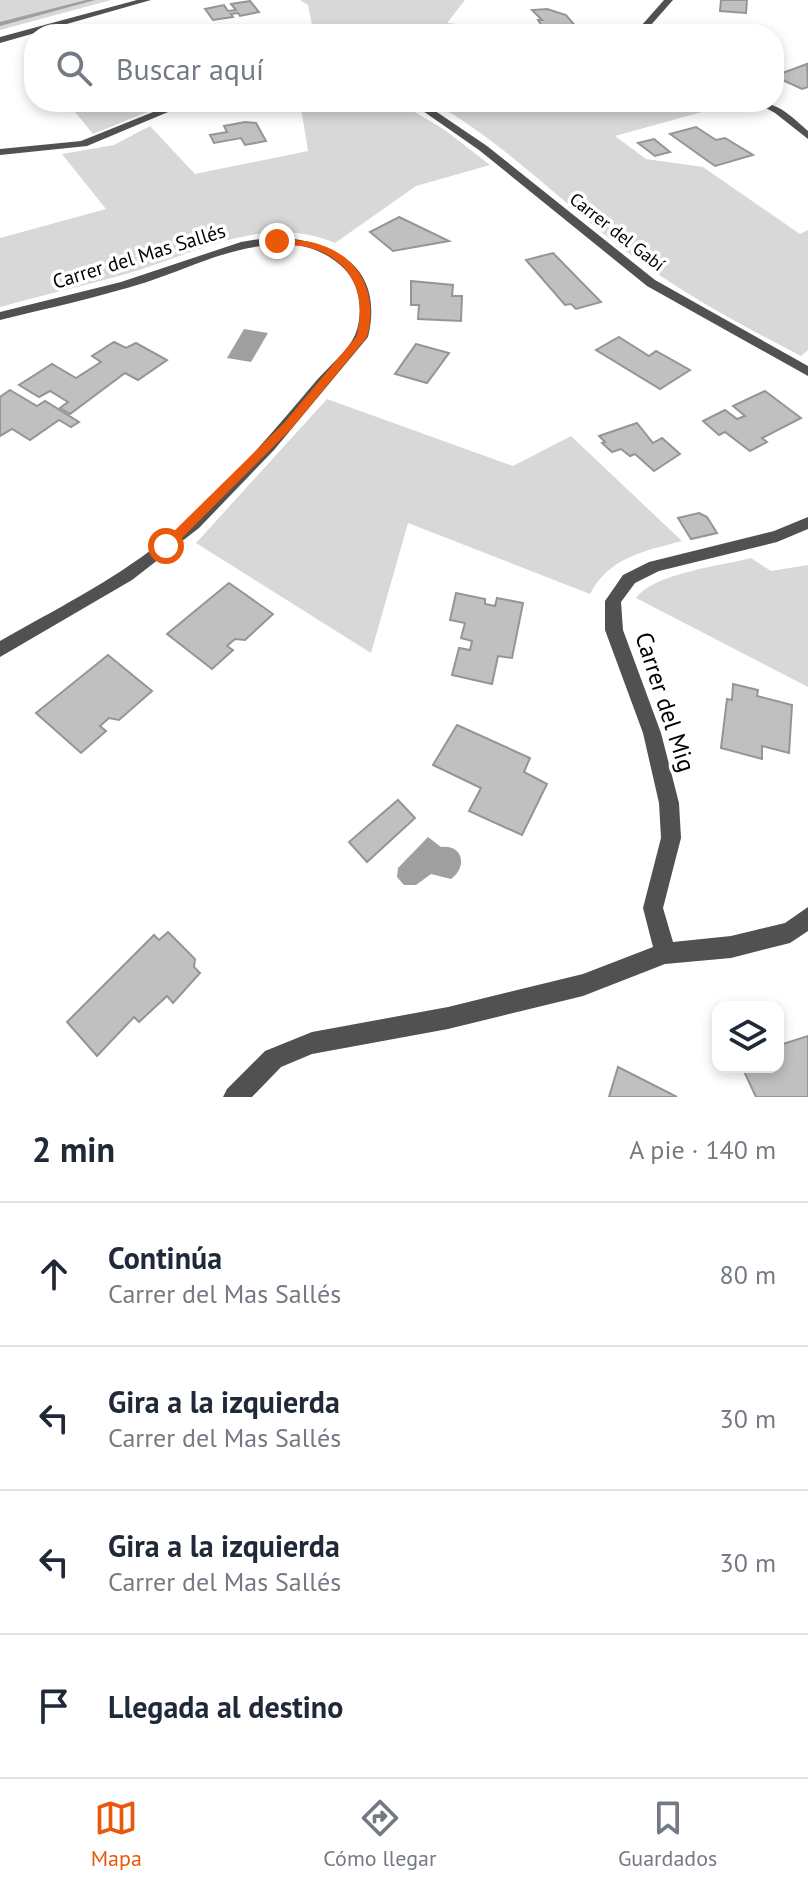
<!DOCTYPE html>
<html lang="es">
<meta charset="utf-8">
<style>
body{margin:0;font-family:"PT Sans",sans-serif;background:#f2f2f3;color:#1f2937}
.controls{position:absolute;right:24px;bottom:24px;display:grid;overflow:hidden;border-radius:16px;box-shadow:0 4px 12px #0003}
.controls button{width:72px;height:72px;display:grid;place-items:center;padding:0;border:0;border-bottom:2px solid #e0e1e3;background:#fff;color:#1f2937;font:40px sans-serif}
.stop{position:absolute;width:24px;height:24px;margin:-18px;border:6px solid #ea580c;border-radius:50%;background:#fff}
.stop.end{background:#ea580c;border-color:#fff;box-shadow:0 2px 8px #0008}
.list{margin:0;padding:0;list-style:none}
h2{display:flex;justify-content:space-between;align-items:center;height:104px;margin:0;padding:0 32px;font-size:34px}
h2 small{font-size:26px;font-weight:400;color:#747a83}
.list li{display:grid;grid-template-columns:52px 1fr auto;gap:24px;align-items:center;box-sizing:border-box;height:144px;padding:0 32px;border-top:2px solid #e0e1e3}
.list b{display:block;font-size:30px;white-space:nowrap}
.list p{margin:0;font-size:26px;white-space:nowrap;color:#747a83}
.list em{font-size:26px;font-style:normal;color:#747a83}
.icon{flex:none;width:44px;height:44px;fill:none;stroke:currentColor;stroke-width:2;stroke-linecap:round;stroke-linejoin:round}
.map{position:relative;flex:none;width:808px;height:1097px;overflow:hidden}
.search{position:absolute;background:#fff;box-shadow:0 4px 12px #0003;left:24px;right:24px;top:24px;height:88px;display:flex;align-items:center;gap:20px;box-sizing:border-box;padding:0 28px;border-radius:32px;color:#747a83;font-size:30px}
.sheet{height:680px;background:#fff}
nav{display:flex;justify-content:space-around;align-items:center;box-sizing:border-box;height:112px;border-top:2px solid #e0e1e3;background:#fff;font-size:22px;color:#747a83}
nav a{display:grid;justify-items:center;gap:4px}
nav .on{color:#ea580c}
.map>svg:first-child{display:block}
.green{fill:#d8d8d8}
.water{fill:#9f9f9f}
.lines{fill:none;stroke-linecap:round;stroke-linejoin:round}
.stream{fill:#9f9f9f;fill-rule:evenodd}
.building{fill:#c0c0c0;stroke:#959595;stroke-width:2}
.street{fill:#515151;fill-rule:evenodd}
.route{fill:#ea580c}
.labels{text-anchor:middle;stroke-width:7;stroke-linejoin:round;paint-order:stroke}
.far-street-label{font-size:18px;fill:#000;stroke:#fff}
.street-label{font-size:20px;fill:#000;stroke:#fff}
.near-street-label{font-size:24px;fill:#000;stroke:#fff}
</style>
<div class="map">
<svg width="808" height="1097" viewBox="0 0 808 1097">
<rect width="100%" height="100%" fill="#fff"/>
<g class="green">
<polygon points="0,0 111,0 0,30"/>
<polygon points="300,0 465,0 447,23 486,27 496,34 314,34 308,5"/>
<polygon points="67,102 172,102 93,134"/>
<path d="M 300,102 L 398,102 L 445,130 L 490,165 L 416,186 L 335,243 C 263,213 195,254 126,274 C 84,286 42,295 0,307 L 0,238 L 106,209 L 62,154 L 114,145 L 150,126 L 195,174 L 308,151 Z"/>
<path d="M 432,102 L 738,102 L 615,136 L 646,159 L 703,167 L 800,234 L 808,230 L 808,350 L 801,356 C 741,325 681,293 627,252 C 562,203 504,142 432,102 Z"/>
<path d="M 327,399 L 513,466 L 571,436 L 682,541 C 645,551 609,557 590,594 L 408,523 L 371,653 L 196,543 Z"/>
<path d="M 751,558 L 771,571 L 808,565 L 808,687 L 636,598 C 654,573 721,566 751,558 Z"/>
</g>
<g class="water">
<polygon points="244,329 268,333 251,362 227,358"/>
<path d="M 428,837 L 441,847 C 463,844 468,867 451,879 L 431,874 L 416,885 L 404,885 L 397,877 L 398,868 Z"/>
</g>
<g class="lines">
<polygon class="stream" points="86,0 95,0 0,26 0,22"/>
</g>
<g class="building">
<polygon points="721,0 747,0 746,13 720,11"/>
<polygon points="250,1 259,12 240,16 238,13 231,14 233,17 213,20 205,9 224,5 228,11 236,10 231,4"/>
<polygon points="547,9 566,15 577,28 545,31 538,20 542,20 532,10"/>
<polygon points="807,64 808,87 802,89 774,76"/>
<polygon points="245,122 256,123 266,141 245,145 241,138 214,143 210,135 227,132 224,126"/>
<polygon points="696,127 716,140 725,138 753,155 715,166 670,134"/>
<polygon points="654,139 670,152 655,156 638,143"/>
<polygon points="399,217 449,241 393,251 370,232"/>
<polygon points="553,253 601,302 576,309 571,304 565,305 526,260"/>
<polygon points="411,281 453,285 452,296 462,296 461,321 418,319 419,305 411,305"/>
<polygon points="619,337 649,356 656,351 690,370 660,389 596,350"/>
<polygon points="114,342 126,348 136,343 167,360 138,380 125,373 70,414 60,408 68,402 50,391 39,397 19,385 52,364 76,378 101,362 92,356"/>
<polygon points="416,344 449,353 427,383 395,374"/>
<polygon points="10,390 37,406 45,401 79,422 71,427 59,420 30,440 12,429 0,436 0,397"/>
<polygon points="765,391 801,418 762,438 767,442 750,451 725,432 719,435 703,421 725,410 737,419 745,416 733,406"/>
<polygon points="637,423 653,443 662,438 680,454 654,471 635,454 630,456 621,449 612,452 602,443 605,442 599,436"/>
<polygon points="699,513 707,517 717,533 691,539 678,518"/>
<polygon points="229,583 273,614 245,640 235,639 227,646 233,650 212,669 167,634"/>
<polygon points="456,593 485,599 485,604 495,606 497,598 523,603 512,658 498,656 492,684 452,675 459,648 470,650 472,641 461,638 465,623 450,620"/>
<polygon points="108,655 152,691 119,720 109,718 100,726 106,731 81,753 36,713"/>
<polygon points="733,684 758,690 757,696 792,705 789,753 762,746 762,759 721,748 727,699 732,700"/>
<polygon points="457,725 530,758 524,772 547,784 522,835 469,811 481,788 433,765"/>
<polygon points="398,800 415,818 367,862 349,842"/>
<polygon points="168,932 195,959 194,967 200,973 173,1003 167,996 139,1022 134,1017 97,1056 67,1022 154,935 159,940"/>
<polygon points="778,1033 783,1044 808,1036 808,1097 756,1097 742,1067 778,1067"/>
<polygon points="618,1067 677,1097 609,1097"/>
</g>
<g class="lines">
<g class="street">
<polygon points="137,0 151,0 0,43 0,37"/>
<polygon points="664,0 673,0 643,34 634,34"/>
<polygon points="178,102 192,102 87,146 0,155 0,149 81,141"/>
<polygon points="410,102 422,102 487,146 655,280 808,366 808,376 647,286 479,150"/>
<path d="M 755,102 C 778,102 791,116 808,131 L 808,139 L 775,113 Z"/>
<path d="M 272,237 C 334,239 385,267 368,337 L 274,450 L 199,528 L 132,580 L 0,657 L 0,641 C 54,610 111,582 160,543 C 219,496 268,438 316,381 C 328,367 348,351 355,335 C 362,319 361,296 353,281 C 343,261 315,246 293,245 C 241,241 195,266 147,282 C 99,297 49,308 0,320 L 0,312 L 121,282 L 241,242 Z"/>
<polygon points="808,517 808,529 777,542 659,571 635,583 621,602 623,630 661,733 679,803 681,838 663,908 673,942 731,936 785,923 808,907 808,931 790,943 731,958 665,964 583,996 448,1029 312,1054 281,1067 252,1097 223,1097 227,1089 265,1051 312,1032 448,1007 583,974 653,947 643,908 661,838 659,803 643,733 605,630 605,601 623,575 649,562 774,531"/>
</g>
</g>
<path class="route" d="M 277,238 C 291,240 308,240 321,245 C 363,259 378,298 367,337 L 292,428 L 171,549 L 162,549 L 162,543 L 284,423 L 356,337 C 367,300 355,264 317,250 C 304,245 287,245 274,243 Z"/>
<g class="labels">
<g class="far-street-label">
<text transform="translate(617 232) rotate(38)" y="6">Carrer del Gabí</text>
</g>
<g class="street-label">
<text transform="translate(139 256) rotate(-17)" y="7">Carrer del Mas Sallés</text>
</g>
<g class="near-street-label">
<text transform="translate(665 702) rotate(72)" y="8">Carrer del Mig</text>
</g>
</g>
</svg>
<div class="controls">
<button><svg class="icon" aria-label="layers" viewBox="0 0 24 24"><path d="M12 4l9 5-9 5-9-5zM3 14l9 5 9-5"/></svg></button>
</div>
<div class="stop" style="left:166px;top:546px"></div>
<div class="stop end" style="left:277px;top:241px"></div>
<div class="search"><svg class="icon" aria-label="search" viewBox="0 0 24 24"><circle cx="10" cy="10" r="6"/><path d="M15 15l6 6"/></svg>Buscar aquí</div>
</div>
<section class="sheet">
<h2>2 min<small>A pie · 140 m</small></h2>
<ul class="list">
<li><svg class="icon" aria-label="ahead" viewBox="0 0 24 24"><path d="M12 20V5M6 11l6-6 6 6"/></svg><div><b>Continúa</b><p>Carrer del Mas Sallés</p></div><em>80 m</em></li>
<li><svg class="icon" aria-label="left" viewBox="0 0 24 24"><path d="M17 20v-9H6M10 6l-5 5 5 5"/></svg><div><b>Gira a la izquierda</b><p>Carrer del Mas Sallés</p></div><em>30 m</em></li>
<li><svg class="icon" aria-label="left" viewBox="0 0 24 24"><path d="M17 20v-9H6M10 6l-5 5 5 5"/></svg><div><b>Gira a la izquierda</b><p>Carrer del Mas Sallés</p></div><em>30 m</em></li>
<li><svg class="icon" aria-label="arrive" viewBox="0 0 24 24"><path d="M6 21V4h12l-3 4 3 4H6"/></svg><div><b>Llegada al destino</b></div></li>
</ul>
</section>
<nav>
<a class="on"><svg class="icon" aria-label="map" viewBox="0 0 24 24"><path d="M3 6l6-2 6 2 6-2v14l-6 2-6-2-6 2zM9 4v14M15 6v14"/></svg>Mapa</a>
<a><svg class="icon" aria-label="directions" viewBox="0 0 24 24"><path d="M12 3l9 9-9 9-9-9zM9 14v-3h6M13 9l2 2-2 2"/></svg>Cómo llegar</a>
<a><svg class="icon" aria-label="saved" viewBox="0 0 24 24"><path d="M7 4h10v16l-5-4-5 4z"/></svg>Guardados</a>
</nav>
